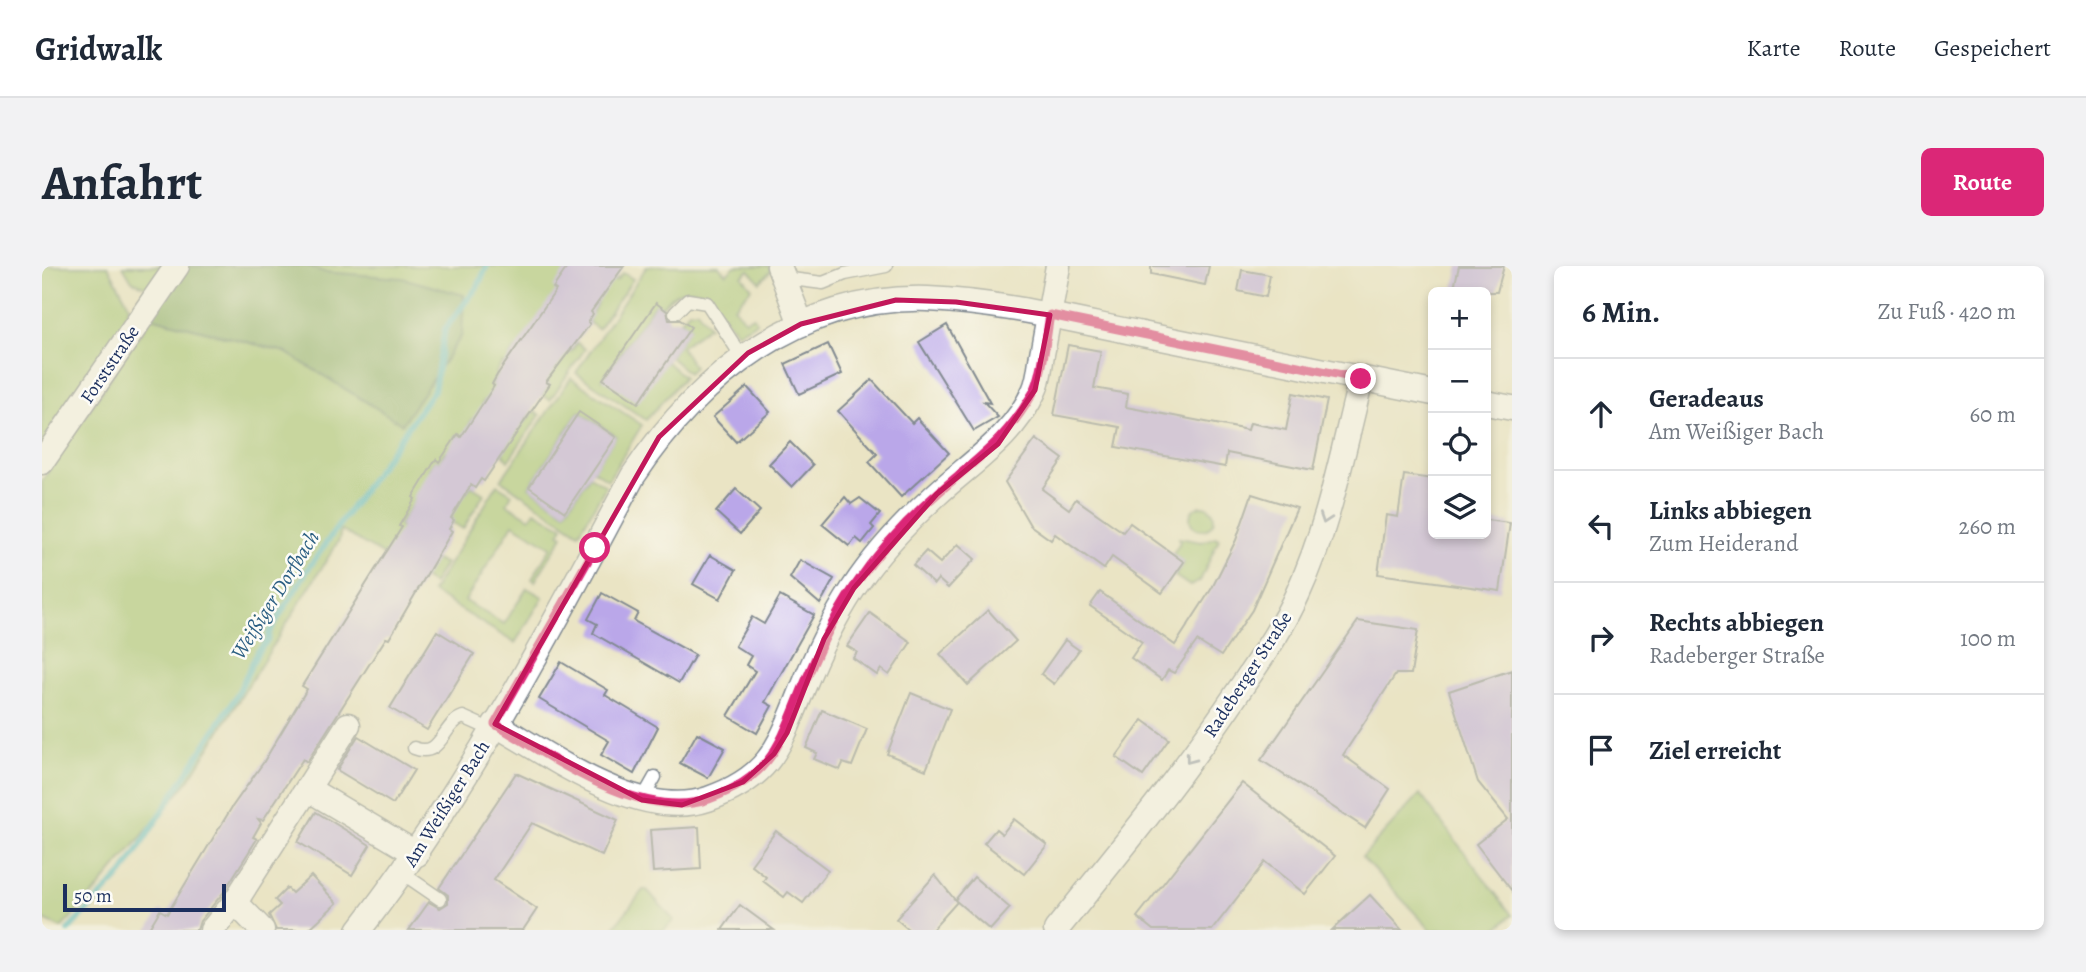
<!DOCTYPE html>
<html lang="de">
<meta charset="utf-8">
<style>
body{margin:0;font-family:Alegreya,serif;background:#f2f2f3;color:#1f2937}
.controls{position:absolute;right:21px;top:21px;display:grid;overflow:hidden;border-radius:10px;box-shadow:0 4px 10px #0003}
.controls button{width:63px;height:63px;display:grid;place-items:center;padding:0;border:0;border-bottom:2px solid #e0e1e3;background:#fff;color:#1f2937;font:35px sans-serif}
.scale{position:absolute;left:21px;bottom:18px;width:163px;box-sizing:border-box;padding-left:7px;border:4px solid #1b2f5e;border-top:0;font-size:19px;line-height:24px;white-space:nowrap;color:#1b2f5e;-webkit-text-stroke:5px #fdfcf7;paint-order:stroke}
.stop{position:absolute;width:21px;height:21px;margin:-16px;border:5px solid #db2777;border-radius:50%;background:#fff}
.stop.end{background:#db2777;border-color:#fff;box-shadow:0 2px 7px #0008}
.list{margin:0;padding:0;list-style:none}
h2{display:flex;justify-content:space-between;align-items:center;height:91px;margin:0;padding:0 28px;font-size:30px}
h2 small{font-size:23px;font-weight:400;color:#747a83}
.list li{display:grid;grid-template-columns:46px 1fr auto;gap:21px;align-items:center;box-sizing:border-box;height:112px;padding:0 28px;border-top:2px solid #e0e1e3}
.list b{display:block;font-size:26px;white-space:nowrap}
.list p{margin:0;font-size:23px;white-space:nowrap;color:#747a83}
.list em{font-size:23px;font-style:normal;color:#747a83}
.icon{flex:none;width:38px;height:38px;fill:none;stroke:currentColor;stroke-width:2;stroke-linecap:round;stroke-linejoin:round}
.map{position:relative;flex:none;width:1470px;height:664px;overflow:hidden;border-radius:10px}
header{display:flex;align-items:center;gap:42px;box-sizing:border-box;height:98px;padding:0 35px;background:#fff;border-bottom:2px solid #e0e1e3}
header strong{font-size:33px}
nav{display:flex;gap:38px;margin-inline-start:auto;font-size:24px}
.intro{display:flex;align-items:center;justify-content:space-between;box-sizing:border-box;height:168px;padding:0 42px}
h1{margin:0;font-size:49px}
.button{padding:18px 32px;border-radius:10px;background:#db2777;color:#fff;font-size:24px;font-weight:700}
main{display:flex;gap:42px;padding:0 42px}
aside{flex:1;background:#fff;border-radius:10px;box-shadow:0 4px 10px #0003}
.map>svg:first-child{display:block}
.green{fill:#9fc570;stroke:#5d7a67;stroke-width:2}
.forest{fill:#7faa62;stroke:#4d6c60;stroke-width:2}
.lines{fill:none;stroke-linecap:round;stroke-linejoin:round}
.stream{stroke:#4cb8c8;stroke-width:6}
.building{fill:#baa7e9}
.service-casing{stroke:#828a91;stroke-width:15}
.minor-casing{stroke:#828a91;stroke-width:27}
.service{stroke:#fff;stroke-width:12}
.minor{stroke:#fff;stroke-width:24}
.oneway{stroke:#8d97ae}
.route{stroke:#db2777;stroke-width:9}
.marked{fill:none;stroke:#c2185b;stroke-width:5;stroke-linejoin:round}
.labels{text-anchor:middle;stroke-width:5;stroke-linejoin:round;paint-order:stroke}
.street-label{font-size:19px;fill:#1b2f5e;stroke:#fdfcf7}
.water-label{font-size:21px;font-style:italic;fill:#2c5f83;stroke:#fdfcf7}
</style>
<header>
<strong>Gridwalk</strong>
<nav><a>Karte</a><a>Route</a><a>Gespeichert</a></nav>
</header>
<div class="intro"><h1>Anfahrt</h1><a class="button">Route</a></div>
<main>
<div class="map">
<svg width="1470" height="664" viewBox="0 0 1470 664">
<rect width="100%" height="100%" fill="#fdfcf7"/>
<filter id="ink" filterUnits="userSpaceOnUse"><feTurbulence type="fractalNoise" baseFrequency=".0143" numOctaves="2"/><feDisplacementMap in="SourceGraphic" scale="14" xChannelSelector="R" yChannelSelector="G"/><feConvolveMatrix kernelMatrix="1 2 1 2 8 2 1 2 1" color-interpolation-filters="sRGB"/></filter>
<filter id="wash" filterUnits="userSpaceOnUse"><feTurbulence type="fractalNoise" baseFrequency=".00686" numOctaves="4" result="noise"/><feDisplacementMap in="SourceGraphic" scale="28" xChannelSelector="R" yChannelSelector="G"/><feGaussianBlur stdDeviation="1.57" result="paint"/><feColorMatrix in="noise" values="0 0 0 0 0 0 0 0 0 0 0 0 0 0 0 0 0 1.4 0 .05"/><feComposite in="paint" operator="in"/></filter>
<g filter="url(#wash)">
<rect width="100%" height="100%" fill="#eae4c4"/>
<g class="green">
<polygon points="0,0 66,0 87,39 83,61 0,182"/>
<polygon points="81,0 125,0 112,18 104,21 90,15"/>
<polygon points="265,0 534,0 574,15 581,7 591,13 556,63 546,56 555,37 514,24 526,85 529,86 535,77 543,83 508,134 500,129 507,118 474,82 467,91 465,100 460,97 453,107 456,109 450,118 455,122 440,137 476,162 493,145 498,149 466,195 461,187 466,177 430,153 421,172 415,169 406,188 403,186 397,196 393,194 387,203 423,228 429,220 442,228 421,263 410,257 409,252 374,233 357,259 392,294 403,297 391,318 299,264 297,274 147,514 54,625 19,662 0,653 0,215 109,51 243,86 360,158 420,69"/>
<path d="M 605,0 L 677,0 L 684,8 L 693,0 L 727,0 L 729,5 L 718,16 L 707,4 L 700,10 L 710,22 L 692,41 L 703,54 L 711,50 L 715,56 L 695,67 L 662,26 C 643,21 631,26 620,41 L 613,38 L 561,113 L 625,96 L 642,111 L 604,154 L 534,107 Z"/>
<polygon points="655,44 667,60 639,81 652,101 646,107 628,91 648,61 639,54 647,45"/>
<polygon points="529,112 600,159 566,214 551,204 574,170 537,146 487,221 523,246 548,210 564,220 537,267 459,214"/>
<polygon points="455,219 470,228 465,238 488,252 493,245 521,261 517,267 521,270 493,315 490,313 509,281 471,258 423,335 462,358 485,322 501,331 473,377 390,326"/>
<circle cx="1160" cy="252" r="12"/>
<polygon points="1173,271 1177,273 1158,315 1148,320 1133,310 1142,297 1131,288 1138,276 1137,272 1160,276"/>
<polygon points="1378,528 1470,649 1453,664 1389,664 1320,591"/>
<polygon points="601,624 605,624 632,654 622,664 570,664"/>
</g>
<polygon class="forest" points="145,0 265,0 282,6 360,12 422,29 420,69 360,158 243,86 109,51"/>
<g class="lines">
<polyline class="stream" points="26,664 81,607 195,429 216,385 226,374 227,367 266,303 392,124 403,63 436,20 445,0"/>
</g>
<g id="blocks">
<g class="building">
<polygon points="526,0 582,0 549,46 551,48 546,56 548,58 504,116 508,118 442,215 439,213 433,222 429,219 409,252 412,254 407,263 410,265 347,373 344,372 265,496 261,493 221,554 216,553 219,557 211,571 215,573 181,627 158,655 155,664 106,664 118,644 125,648 190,541 221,497 265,423 260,420 360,261 357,260 373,233 371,231 394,193 397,196 416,168 419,171 452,120 450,118 455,109 514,24 511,22"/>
<polygon points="1109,0 1167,0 1163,19 1109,8"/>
<polygon points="1417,0 1462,0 1455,26 1411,26"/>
<polygon points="1200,4 1228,9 1224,31 1196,25"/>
<polygon points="614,37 625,45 627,54 638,54 649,61 596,137 561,113"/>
<polygon points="905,59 948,137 942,136 956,151 932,165 877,76"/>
<polygon points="786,78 800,108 757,128 743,98"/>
<polygon points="1026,79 1059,85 1052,122 1086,128 1084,141 1206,164 1208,157 1244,164 1251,127 1285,134 1271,204 1185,187 1183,201 1074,181 1078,161 1012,149"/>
<polygon points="830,114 870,157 875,152 907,187 859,231 827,196 835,188 796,145"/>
<polygon points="705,121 728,146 694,176 671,151"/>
<polygon points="537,146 574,171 523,246 487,221"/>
<polygon points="994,173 1021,193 1000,223 1027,243 1034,233 1081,266 1088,257 1142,296 1120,327 1070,291 1062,303 1013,268 1009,274 988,259 963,216"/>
<polygon points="748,176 771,199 750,221 727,198"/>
<polygon points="1362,209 1391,213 1391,268 1444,268 1444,254 1468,257 1458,325 1336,308 1344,249 1356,251"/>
<polygon points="694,223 718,245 698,268 674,246"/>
<polygon points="1210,228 1255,242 1210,344 1179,390 1155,375 1132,407 1126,404 1120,414 1089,392 1100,376 1048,340 1058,326 1133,379 1170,322 1194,274"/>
<polygon points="803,231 809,238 818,232 838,248 829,259 832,262 820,277 814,272 807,280 780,258"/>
<polygon points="916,278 933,293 906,322 896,313 892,318 871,299 884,285 898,297"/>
<polygon points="668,289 694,304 678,333 651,318"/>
<polygon points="758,294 792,313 778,338 748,312"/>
<polygon points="560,327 596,347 592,355 653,389 637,417 551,367 555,358 546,353"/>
<polygon points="738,330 772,349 723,436 730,440 715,467 686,450 713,405 704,399 709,390 693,380 710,351 722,358"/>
<polygon points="946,344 974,375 926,419 898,388"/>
<polygon points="828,347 869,376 847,409 839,403 835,409 811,392 815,386 805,380"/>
<polygon points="1316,355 1376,364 1369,408 1354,408 1301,489 1348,523 1323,562 1219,494"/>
<polygon points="395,365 432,388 385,464 348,442"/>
<polygon points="1023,374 1037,384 1012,418 999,408"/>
<polygon points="519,396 566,424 563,429 616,461 592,508 559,489 567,475 497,433"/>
<polygon points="1470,404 1470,625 1434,578 1466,553 1436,516 1407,425"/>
<polygon points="869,427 908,443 884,504 845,488"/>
<polygon points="780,444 825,463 810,500 801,497 798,504 772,493 775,487 764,482"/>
<polygon points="1101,454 1127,473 1101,510 1074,491"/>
<polygon points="655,467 683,482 666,512 638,497"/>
<polygon points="316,470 372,504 351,538 295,504"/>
<polygon points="474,507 576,554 560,590 490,557 452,614 495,643 481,664 367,664 387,636 398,642 406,637 406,629 397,622"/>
<polygon points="1200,517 1293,590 1263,628 1223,596 1170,664 1111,664 1095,651"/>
<polygon points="274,546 328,579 310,609 256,576"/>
<polygon points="972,553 1005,579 982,608 942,577 954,563 960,568"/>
<polygon points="657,561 659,603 611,606 608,564"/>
<polygon points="734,565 786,604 761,637 746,626 742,631 721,615 724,611 709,599"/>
<polygon points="893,609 913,634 932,611 968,642 948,664 913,634 915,636 890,664 867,664 854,653"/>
<polygon points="269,610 295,637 266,664 234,664 227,649 238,639 233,634 245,622 250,627"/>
<polygon points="1328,629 1360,664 1290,664"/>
<polygon points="698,639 732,664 680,664"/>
</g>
</g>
</g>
<g filter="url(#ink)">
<use href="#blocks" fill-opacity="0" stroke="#828a91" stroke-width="2"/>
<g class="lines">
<defs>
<g id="service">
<polyline points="741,12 781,17 803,8 844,0"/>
<polyline points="633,47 646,34 665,37 700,91"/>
<path d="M 372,482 C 400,493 400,458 421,451 L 450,464"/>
<polyline points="600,534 613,511"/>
<polyline points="360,607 398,633"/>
</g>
<g id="minor">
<polyline points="737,0 759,58"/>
<polyline points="1444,137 1470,142"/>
<polyline points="0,196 135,0"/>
<path d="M 453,458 C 510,491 599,556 666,533 C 730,511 738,478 761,422 C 775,387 791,354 811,323 C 834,288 864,256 895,228 C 930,196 972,170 992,125 C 998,113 998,96 1001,83 C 1006,56 1011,28 1016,0"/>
<polyline points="266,523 375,588"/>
<polyline points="193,636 220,664"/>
<polyline points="170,664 193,636 306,459"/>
<path d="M 317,664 C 425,524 508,366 591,210 C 658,109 758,29 886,33 C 958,36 1030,54 1100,68 C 1197,88 1294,108 1391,127"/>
<path d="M 1014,664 C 1078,585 1142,507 1198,423 C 1219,392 1241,361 1256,327 C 1287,260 1301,184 1319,113"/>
</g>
</defs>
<use href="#service" class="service-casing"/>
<use href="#minor" class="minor-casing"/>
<use href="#service" class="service"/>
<use href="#minor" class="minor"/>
</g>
<defs><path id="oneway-chevron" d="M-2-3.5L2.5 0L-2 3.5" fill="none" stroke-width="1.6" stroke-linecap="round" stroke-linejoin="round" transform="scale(1.75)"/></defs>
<g class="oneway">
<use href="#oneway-chevron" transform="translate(1283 253) rotate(109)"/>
<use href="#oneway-chevron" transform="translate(1148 493) rotate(127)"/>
</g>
</g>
<g class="lines" filter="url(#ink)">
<path class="route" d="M 553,282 L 453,458 C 509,491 600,557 667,533 C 731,510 738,477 761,421 C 776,386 791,352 812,321 C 835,287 865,254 897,226 C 936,192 964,174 991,127 C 1001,110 1004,70 1008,49 L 1319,113"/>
</g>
<path d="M0 0H1470V664H0ZM 854,34 L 914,36 L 1008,49 L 993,124 L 956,178 L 895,228 L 812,322 L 782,373 L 745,467 L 732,488 L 701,516 L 640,539 L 600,534 L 453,458 L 617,171 L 706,87 L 759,58 Z" fill="#eae4c4" fill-opacity=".55" fill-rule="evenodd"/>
<path class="marked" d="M 854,34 L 914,36 L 1008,49 L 993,124 L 956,178 L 895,228 L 812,322 L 782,373 L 745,467 L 732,488 L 701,516 L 640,539 L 600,534 L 453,458 L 617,171 L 706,87 L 759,58 Z"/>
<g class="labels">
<g class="street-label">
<text transform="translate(67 98) rotate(-56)" y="7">Forststraße</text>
<text transform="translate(1205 408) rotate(-57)" y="7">Radeberger Straße</text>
<text transform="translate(404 537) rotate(-58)" y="7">Am Weißiger Bach</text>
</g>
<g class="water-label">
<text transform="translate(233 329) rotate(-58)" y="7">Weißiger Dorfbach</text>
</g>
</g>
</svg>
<div class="controls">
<button>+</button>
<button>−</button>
<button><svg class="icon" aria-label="locate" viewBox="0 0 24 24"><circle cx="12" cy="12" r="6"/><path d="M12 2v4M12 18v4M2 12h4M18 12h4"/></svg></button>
<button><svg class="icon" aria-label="layers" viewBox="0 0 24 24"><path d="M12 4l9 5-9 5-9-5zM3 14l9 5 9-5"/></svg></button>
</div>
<div class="scale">50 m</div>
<div class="stop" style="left:553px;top:282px"></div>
<div class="stop end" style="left:1319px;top:113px"></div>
</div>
<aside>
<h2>6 Min.<small>Zu Fuß · 420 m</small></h2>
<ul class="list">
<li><svg class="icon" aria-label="ahead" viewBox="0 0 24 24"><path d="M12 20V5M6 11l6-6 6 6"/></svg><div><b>Geradeaus</b><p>Am Weißiger Bach</p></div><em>60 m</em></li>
<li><svg class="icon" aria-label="left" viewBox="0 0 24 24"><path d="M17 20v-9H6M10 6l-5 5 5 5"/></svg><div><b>Links abbiegen</b><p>Zum Heiderand</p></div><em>260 m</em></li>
<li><svg class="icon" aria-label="right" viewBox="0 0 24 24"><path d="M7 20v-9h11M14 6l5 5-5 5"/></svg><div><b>Rechts abbiegen</b><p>Radeberger Straße</p></div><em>100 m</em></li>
<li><svg class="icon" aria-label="arrive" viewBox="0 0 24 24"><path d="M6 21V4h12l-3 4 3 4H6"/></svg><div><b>Ziel erreicht</b></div></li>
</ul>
</aside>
</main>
